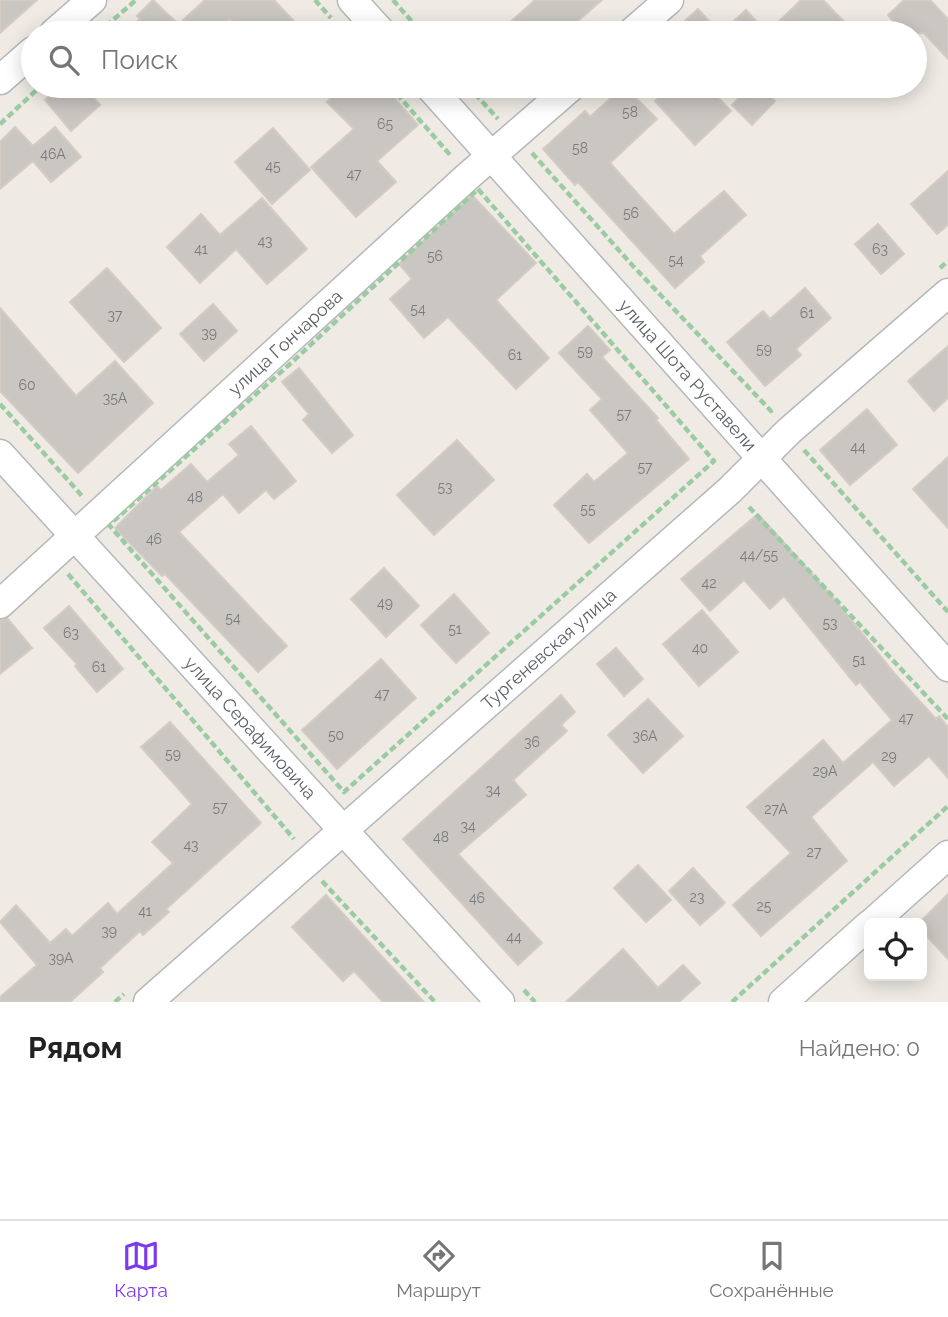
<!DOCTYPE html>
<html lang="ru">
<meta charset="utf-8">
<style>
body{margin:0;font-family:Raleway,sans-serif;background:#f2f2f2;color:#222}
.controls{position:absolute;right:21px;bottom:21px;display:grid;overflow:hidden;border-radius:10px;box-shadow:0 4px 18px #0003}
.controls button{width:63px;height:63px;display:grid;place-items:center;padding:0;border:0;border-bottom:2px solid #e0e0e0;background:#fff;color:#222;font:35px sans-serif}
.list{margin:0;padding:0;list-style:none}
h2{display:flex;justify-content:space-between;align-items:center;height:91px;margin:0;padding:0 28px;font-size:30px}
h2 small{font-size:23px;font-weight:400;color:#767676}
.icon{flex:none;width:38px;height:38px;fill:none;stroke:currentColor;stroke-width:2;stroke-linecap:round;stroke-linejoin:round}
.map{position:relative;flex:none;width:948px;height:1002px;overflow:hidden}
.search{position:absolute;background:#fff;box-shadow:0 4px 18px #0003;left:21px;right:21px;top:21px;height:77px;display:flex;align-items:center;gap:18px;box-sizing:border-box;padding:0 24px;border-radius:38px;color:#767676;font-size:26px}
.sheet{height:217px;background:#fff}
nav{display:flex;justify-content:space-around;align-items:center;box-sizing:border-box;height:98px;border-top:2px solid #e0e0e0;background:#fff;font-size:19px;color:#767676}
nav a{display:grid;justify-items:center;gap:4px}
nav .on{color:#7c3aed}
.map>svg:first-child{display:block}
.building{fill:#cac6c1;stroke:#d4ccc3;stroke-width:2}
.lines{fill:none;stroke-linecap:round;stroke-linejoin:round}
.street-casing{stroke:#b5b8bb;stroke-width:31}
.path{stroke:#9bcba3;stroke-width:4.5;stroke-dasharray:7 3.5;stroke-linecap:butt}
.street{stroke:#fff;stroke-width:28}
.labels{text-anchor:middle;stroke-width:7;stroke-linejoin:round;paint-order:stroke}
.number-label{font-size:14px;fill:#787a7c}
.street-label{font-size:18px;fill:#5c6165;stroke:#fff}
</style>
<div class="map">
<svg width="948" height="1002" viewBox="0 0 948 1002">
<rect width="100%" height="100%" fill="#efebe4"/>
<g class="building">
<polygon points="0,0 37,0 0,33"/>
<polygon points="153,0 178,24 168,33 124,33 140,19 137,16"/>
<polygon points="205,0 274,0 305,33 243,33 230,19 214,33 195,33 183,20"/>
<polygon points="535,0 602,0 564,33 498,33"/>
<polygon points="801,0 823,0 855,33 721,33 746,10 767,33"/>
<polygon points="904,0 930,0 948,19 948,59 924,33 904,33 888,15"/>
<polygon points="698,9 720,33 672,33"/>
<polygon points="62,86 84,86 100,105 71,131 45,100"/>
<polygon points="343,86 384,86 418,125 377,161 396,182 356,217 311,167 354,129 327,102"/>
<polygon points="624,86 657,119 610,163 674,234 724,191 746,215 700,256 704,262 675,288 578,182 575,185 543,149 585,111 590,117"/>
<polygon points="671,86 707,86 731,111 695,145 655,101"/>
<polygon points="751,86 760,86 775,101 752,125 732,105"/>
<polygon points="15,127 33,146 55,127 81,157 51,182 33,161 0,189 0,142"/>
<polygon points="273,128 310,170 272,204 235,162"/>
<polygon points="948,171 948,225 937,234 911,204"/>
<polygon points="472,195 536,263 496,300 549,358 516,389 448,317 424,338 390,299 412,279 399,264"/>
<polygon points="262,198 307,249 267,284 236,249 200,283 167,247 201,214 220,235"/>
<polygon points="878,224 904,254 881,274 855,244"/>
<polygon points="107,268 161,328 124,362 70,302"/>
<polygon points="805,288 831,318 796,349 801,355 765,386 727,342 763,311 770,319"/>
<polygon points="213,304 237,331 204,361 180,334"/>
<polygon points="0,308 76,396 115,361 153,403 78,473 0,391"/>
<polygon points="588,326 610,350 602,357 658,418 656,420 689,459 589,543 554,505 587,474 594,482 628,453 590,410 602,399 559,353"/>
<polygon points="948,346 948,398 934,411 908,381"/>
<polygon points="299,368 353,435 332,453 303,420 309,414 282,382"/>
<polygon points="867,409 897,445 850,485 820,450"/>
<polygon points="251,426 296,481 274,499 266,490 239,513 223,494 179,532 287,646 258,672 165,574 162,576 115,528 157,486 161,490 191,464 207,482 239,455 229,444"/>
<polygon points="457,440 494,480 434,535 397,495"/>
<polygon points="948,457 948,528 913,489"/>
<polygon points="758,514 831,595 894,673 936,719 939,716 948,727 948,778 929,756 894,786 873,762 811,817 847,861 761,936 733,905 791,853 747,807 823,740 843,763 892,720 860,682 856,685 784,596 770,609 744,580 710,611 681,579"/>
<polygon points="384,568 419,606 386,637 351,599"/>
<polygon points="454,594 489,633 456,663 421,625"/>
<polygon points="69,606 123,669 97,692 75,666 77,664 44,628"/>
<polygon points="702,610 738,652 699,686 663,644"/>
<polygon points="7,618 32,648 0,674 0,620"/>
<polygon points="616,648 643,679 624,696 597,664"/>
<polygon points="381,659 416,698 337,769 302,730"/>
<polygon points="561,695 575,712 561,725 567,731 513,780 526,795 458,854 542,943 518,965 403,839"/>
<polygon points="648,699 683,736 643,773 608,735"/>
<polygon points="170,722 261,823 166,909 169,912 143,935 140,931 100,968 103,972 70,1002 0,1002 0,997 37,965 0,922 16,905 50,943 66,929 72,936 108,903 117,914 173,863 152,842 192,804 141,747"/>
<polygon points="638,865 671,900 646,922 614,888"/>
<polygon points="693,868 725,903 700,925 669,891"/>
<polygon points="948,894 948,959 922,931 922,923 919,923"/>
<polygon points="326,895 376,950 424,1002 383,1002 354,971 343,981 292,927"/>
<polygon points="623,949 658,988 683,965 700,983 679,1002 566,1002"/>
</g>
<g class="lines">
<defs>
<g id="street">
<polyline points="352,0 382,33"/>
<polyline points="54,33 92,0"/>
<polyline points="631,33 669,0"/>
<polyline points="0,80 33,51"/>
<path id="s1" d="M 429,86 L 948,667"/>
<path id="s2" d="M 0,454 L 500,1002"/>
<path id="s3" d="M 0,604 L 467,177 L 572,86"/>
<polyline points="872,923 948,855"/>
<path id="s4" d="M 148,1002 L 730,490 L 789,431 L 948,293"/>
<polyline points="783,1002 869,925"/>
</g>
</defs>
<use href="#street" class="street-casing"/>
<g class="path">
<polyline points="315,0 331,18"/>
<polyline points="393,0 422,33"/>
<polyline points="98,33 136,0"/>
<polyline points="390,86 451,156"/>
<polyline points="468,86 498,119"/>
<polyline points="0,124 41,86"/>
<polyline points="532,153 633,266 771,411 773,410"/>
<polygon points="478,189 714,461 344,792 109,525 290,364"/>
<polyline points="940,268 948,261"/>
<polyline points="0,404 83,497"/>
<polyline points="804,450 948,612"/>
<polyline points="749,507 948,719"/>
<polyline points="68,574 294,839"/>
<polyline points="322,881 435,1002"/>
<polyline points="524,990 535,1002"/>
<polyline points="115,1002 124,994"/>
<polyline points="732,1002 948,806"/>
</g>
<use href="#street" class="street"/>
</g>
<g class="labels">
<g class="number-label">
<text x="630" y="117">58</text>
<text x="385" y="129">65</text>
<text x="580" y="153">58</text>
<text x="53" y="159">46А</text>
<text x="273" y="171">45</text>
<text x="354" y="179">47</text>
<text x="631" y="218">56</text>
<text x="265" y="246">43</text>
<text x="201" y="254">41</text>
<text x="880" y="254">63</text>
<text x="435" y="261">56</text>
<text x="676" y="265">54</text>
<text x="418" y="314">54</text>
<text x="807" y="318">61</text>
<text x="115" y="320">37</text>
<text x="209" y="338">39</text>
<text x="764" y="354">59</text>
<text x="585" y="356">59</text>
<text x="515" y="360">61</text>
<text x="27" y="390">60</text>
<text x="115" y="403">35А</text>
<text x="624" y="419">57</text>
<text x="858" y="452">44</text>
<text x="645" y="472">57</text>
<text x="445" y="492">53</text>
<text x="195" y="502">48</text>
<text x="588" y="514">55</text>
<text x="154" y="544">46</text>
<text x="759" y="560">44/55</text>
<text x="709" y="588">42</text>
<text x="385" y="608">49</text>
<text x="233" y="623">54</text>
<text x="830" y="628">53</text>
<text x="455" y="634">51</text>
<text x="71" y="638">63</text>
<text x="700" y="653">40</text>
<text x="859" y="665">51</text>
<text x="99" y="672">61</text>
<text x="382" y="699">47</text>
<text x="906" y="723">47</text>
<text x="336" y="740">50</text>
<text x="645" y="741">36А</text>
<text x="532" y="747">36</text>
<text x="173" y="759">59</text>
<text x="889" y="761">29</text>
<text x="825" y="776">29А</text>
<text x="493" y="795">34</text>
<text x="220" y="812">57</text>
<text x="776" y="814">27А</text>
<text x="468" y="831">34</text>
<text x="441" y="842">48</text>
<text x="191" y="850">43</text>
<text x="814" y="857">27</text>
<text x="697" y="902">23</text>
<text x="477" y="903">46</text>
<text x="764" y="911">25</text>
<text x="145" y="916">41</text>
<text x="109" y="936">39</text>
<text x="514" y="942">44</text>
<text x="61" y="963">39А</text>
</g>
<g class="street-label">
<text dy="6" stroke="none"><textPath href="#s3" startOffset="387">улица Гончарова</textPath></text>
<text dy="6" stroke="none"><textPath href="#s1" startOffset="388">улица Шота Руставели</textPath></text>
<text dy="6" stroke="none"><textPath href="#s4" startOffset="534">Тургеневская улица</textPath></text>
<text dy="6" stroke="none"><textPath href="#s2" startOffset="371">улица Серафимовича</textPath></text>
</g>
</g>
</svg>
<div class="controls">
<button><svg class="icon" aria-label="locate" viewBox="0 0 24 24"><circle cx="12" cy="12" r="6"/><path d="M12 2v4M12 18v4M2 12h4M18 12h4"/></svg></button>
</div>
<div class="search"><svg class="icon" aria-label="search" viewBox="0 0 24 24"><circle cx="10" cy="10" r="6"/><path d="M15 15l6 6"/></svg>Поиск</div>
</div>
<section class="sheet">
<h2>Рядом<small>Найдено: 0</small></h2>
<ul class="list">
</ul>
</section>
<nav>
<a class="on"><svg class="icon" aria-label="map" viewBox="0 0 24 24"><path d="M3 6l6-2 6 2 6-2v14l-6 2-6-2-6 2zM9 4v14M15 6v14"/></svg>Карта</a>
<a><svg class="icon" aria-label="directions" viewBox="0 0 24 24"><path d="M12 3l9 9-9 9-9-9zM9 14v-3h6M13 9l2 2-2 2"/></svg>Маршрут</a>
<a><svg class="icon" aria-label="saved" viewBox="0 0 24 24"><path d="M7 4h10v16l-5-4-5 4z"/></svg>Сохранённые</a>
</nav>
